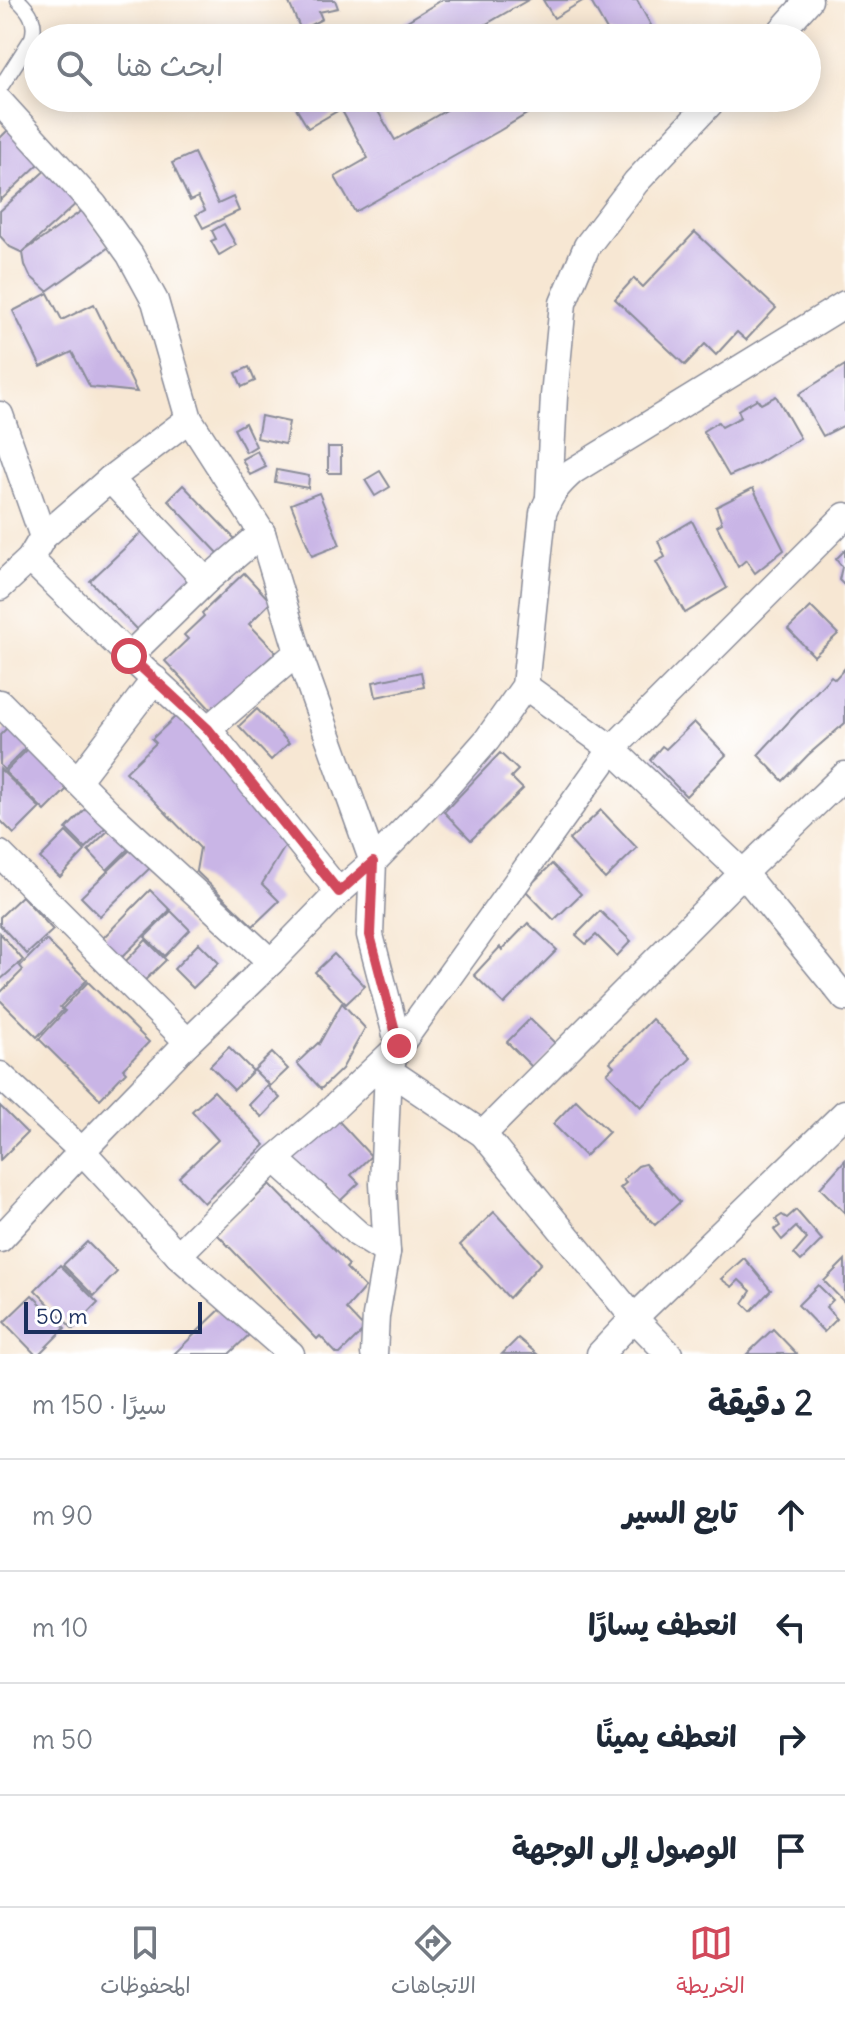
<!DOCTYPE html>
<html lang="ar">
<meta charset="utf-8">
<style>
body{margin:0;font-family:Delius,"Playpen Sans Arabic",sans-serif;background:#f6f6f7;color:#1f2937;direction:rtl}
.scale{position:absolute;left:24px;bottom:20px;width:178px;box-sizing:border-box;padding-left:8px;border:4px solid #1b2f5e;border-top:0;font-size:22px;line-height:28px;white-space:nowrap;color:#1b2f5e;-webkit-text-stroke:6px #fff;paint-order:stroke}
.stop{position:absolute;width:24px;height:24px;margin:-18px;border:6px solid #d1495b;border-radius:50%;background:#fff}
.stop.end{background:#d1495b;border-color:#fff;box-shadow:0 2px 8px #0008}
.list{margin:0;padding:0;list-style:none}
h2{display:flex;justify-content:space-between;align-items:center;height:104px;margin:0;padding:0 32px;font-size:34px}
h2 small{font-size:26px;font-weight:400;color:#747a83}
.list li{display:grid;grid-template-columns:52px 1fr auto;gap:24px;align-items:center;box-sizing:border-box;height:112px;padding:0 32px;border-top:2px solid #e0e1e3}
.list b{display:block;font-size:30px;white-space:nowrap}
.list em{font-size:26px;font-style:normal;color:#747a83}
.icon{flex:none;width:44px;height:44px;fill:none;stroke:currentColor;stroke-width:2;stroke-linecap:round;stroke-linejoin:round}
.map{position:relative;flex:none;width:845px;height:1354px;overflow:hidden;direction:ltr}
.search{position:absolute;background:#fff;box-shadow:0 4px 20px #0003;left:24px;right:24px;top:24px;height:88px;display:flex;align-items:center;gap:20px;box-sizing:border-box;padding:0 28px;border-radius:44px;color:#747a83;font-size:30px}
.sheet{height:552px;background:#fff}
nav{display:flex;justify-content:space-around;align-items:center;box-sizing:border-box;height:112px;border-top:2px solid #e0e1e3;background:#fff;font-size:22px;color:#747a83}
nav a{display:grid;justify-items:center;gap:4px}
nav .on{color:#d1495b}
.map>svg:first-child{display:block}
.building{fill:#c9b5e6}
.lines{fill:none;stroke-linecap:round;stroke-linejoin:round}
.service-casing{stroke:#898b98;stroke-width:17}
.minor-casing{stroke:#898b98;stroke-width:29}
.service{stroke:#fff;stroke-width:14}
.minor{stroke:#fff;stroke-width:26}
.route{stroke:#d1495b;stroke-width:10}
</style>
<div class="map">
<svg width="845" height="1354" viewBox="0 0 845 1354">
<rect width="100%" height="100%" fill="#fff"/>
<filter id="ink" filterUnits="userSpaceOnUse"><feTurbulence type="fractalNoise" baseFrequency=".0125" numOctaves="2"/><feDisplacementMap in="SourceGraphic" scale="16" xChannelSelector="R" yChannelSelector="G"/><feConvolveMatrix kernelMatrix="1 2 1 2 8 2 1 2 1" color-interpolation-filters="sRGB"/></filter>
<filter id="wash" filterUnits="userSpaceOnUse"><feTurbulence type="fractalNoise" baseFrequency=".006" numOctaves="4" result="noise"/><feDisplacementMap in="SourceGraphic" scale="32" xChannelSelector="R" yChannelSelector="G"/><feGaussianBlur stdDeviation="1.8" result="paint"/><feColorMatrix in="noise" values="0 0 0 0 0 0 0 0 0 0 0 0 0 0 0 0 0 1.4 0 .05"/><feComposite in="paint" operator="in"/></filter>
<g filter="url(#wash)">
<rect width="100%" height="100%" fill="#f7e7d3"/>
<g id="blocks">
<g class="building">
<polygon points="299,0 335,0 338,8 319,12 322,19 301,30 289,3"/>
<polygon points="442,0 528,0 462,38 379,38"/>
<polygon points="543,0 584,0 554,18"/>
<polygon points="590,0 637,0 658,38 617,38 615,34 608,32"/>
<polygon points="290,98 370,98 395,140 455,105 450,98 553,98 499,131 355,212 335,177 368,158 341,109 308,128"/>
<polygon points="10,128 41,162 0,201 0,138"/>
<polygon points="194,153 218,204 233,197 239,211 203,228 196,215 205,210 198,197 190,201 172,163"/>
<polygon points="48,168 78,202 23,252 83,210 109,247 47,291 30,276 25,265 23,253 10,247 0,236 0,211"/>
<polygon points="224,224 236,245 219,255 211,241 216,239 212,231"/>
<polygon points="695,232 776,308 746,340 737,332 716,355 705,344 685,365 615,299 634,278 643,287"/>
<polygon points="48,293 62,320 94,304 137,392 90,387 72,352 41,367 13,311"/>
<polygon points="845,365 845,425 823,436 799,394"/>
<polygon points="249,367 255,381 242,387 236,373"/>
<polygon points="776,396 800,438 759,463 729,476 703,431 718,422 722,427 741,417 738,410 757,399 761,404"/>
<polygon points="261,416 289,422 285,444 257,438"/>
<polygon points="245,423 256,446 246,452 234,429"/>
<rect x="328" y="447" width="13" height="26"/>
<polygon points="257,451 266,467 250,475 242,459"/>
<polygon points="277,470 309,476 308,488 275,482"/>
<polygon points="380,471 390,487 375,496 365,480"/>
<polygon points="183,485 235,539 219,554 168,500"/>
<polygon points="753,488 784,550 755,573 746,560 738,567 717,526 722,523 716,507"/>
<polygon points="319,493 340,545 312,556 291,504"/>
<polygon points="692,521 727,588 685,613 656,562 665,557 658,541"/>
<polygon points="148,526 196,577 138,631 90,581"/>
<polygon points="845,550 845,586 839,580 842,567 836,559"/>
<polygon points="244,573 271,602 249,624 276,652 213,712 165,661 188,639 184,635 204,616 202,613"/>
<polygon points="811,607 838,634 814,656 788,629"/>
<polygon points="845,668 845,723 808,755 783,781 758,755 831,676 835,679"/>
<polygon points="421,672 424,687 376,697 373,682"/>
<polygon points="257,709 289,743 271,760 239,726"/>
<polygon points="177,715 292,835 262,884 279,901 253,926 196,871 200,848 126,772 156,743 152,739"/>
<polygon points="694,722 726,755 686,796 650,760 662,746 666,749"/>
<polygon points="10,725 30,744 4,770 0,765 0,735"/>
<polygon points="31,746 71,785 45,811 5,772"/>
<polygon points="500,753 518,770 511,777 523,789 471,840 444,812"/>
<polygon points="0,769 40,808 14,834 0,820"/>
<polygon points="91,803 111,822 85,848 66,829"/>
<polygon points="601,810 637,848 605,879 569,840"/>
<polygon points="114,825 133,844 107,870 88,850"/>
<polygon points="66,832 85,851 60,877 40,858"/>
<polygon points="134,846 153,865 100,916 81,897"/>
<polygon points="552,864 581,894 554,920 525,890"/>
<polygon points="150,890 170,910 118,961 99,942"/>
<polygon points="22,896 53,930 27,954 0,925 0,917"/>
<polygon points="171,911 190,930 165,956 145,937"/>
<polygon points="600,911 631,941 617,956 596,935 586,944 576,935"/>
<polygon points="528,923 557,950 504,1004 474,975 500,947 502,950"/>
<polygon points="0,933 23,960 0,980"/>
<polygon points="46,940 87,980 60,1007 63,1010 37,1037 0,1000 0,993 23,970 20,966"/>
<polygon points="146,940 166,960 140,985 121,966"/>
<polygon points="199,943 219,963 193,988 174,969"/>
<polygon points="334,954 365,986 346,1004 315,972"/>
<polygon points="88,982 149,1042 123,1069 126,1072 100,1099 39,1039 65,1011 62,1009"/>
<polygon points="342,1003 365,1028 342,1069 321,1089 297,1063 318,1043 319,1044"/>
<polygon points="530,1019 558,1046 535,1070 507,1042"/>
<polygon points="652,1019 691,1058 641,1107 607,1073 614,1066 610,1062"/>
<polygon points="229,1047 253,1071 234,1090 210,1066"/>
<polygon points="272,1053 288,1069 270,1086 254,1070"/>
<polygon points="267,1086 280,1098 262,1117 249,1105"/>
<polygon points="214,1091 265,1145 204,1203 179,1177 218,1140 192,1111"/>
<polygon points="576,1100 609,1132 585,1156 553,1124"/>
<polygon points="0,1106 27,1133 0,1160"/>
<polygon points="334,1116 371,1156 351,1175 359,1183 340,1201 326,1186 323,1189 292,1156"/>
<polygon points="845,1160 845,1213 820,1188"/>
<polygon points="645,1164 680,1202 655,1225 620,1188 626,1183 623,1180 638,1166"/>
<polygon points="270,1184 349,1265 346,1268 365,1287 346,1309 365,1329 340,1354 337,1354 320,1336 317,1339 217,1234"/>
<polygon points="796,1210 822,1240 801,1261 794,1254 807,1239 796,1227 782,1240 774,1230 780,1226 776,1219 782,1215 787,1218"/>
<polygon points="494,1212 541,1263 509,1298 460,1245"/>
<polygon points="87,1242 117,1272 94,1296 63,1265"/>
<polygon points="744,1258 771,1290 751,1311 743,1303 751,1291 739,1280 732,1287 721,1279"/>
<polygon points="845,1260 845,1303 824,1281"/>
<polygon points="60,1265 98,1303 73,1329 35,1290"/>
<polygon points="818,1285 833,1300 826,1307 837,1319 824,1332 798,1305"/>
<polygon points="32,1295 65,1328 39,1354 35,1354 4,1322"/>
<polygon points="224,1306 251,1333 229,1354 174,1354"/>
<polygon points="773,1329 797,1354 747,1354"/>
<polygon points="518,1338 537,1354 502,1354"/>
</g>
</g>
</g>
<g filter="url(#ink)">
<use href="#blocks" fill-opacity="0" stroke="#898b98" stroke-width="2"/>
<g class="lines">
<defs>
<path id="service" d="M 0,88 L 32,38 C 37,22 30,11 18,0"/>
<g id="minor">
<polyline points="775,38 809,0"/>
<polyline points="0,102 94,205 130,255 155,301 189,419 262,533 298,652 373,862 370,935 399,1046 388,1070 383,1184 387,1252 376,1316 374,1354"/>
<polyline points="0,415 43,537"/>
<polyline points="110,479 206,581"/>
<polyline points="549,496 554,396 563,303 587,246 636,182 715,98"/>
<polyline points="30,559 129,656 208,729 339,892"/>
<polyline points="0,587 30,559 43,537 110,479 189,419"/>
<polyline points="129,656 206,581 262,533"/>
<polyline points="525,686 612,749 743,873 845,998"/>
<polyline points="0,703 108,812 271,962"/>
<polyline points="208,729 298,652"/>
<polyline points="77,781 155,679"/>
<polyline points="0,854 188,1042"/>
<polyline points="388,1070 483,1134 634,1318 669,1354"/>
<polyline points="0,1075 82,1151 178,1255 291,1354"/>
<polyline points="483,1134 743,873 845,775"/>
<polyline points="275,1159 358,1234 387,1252"/>
<path d="M 0,1239 L 82,1151 L 188,1042 L 271,962 L 339,892 L 373,862 L 444,789 L 487,740 L 525,686 L 543,513 C 550,494 558,484 573,471 L 845,304"/>
<polyline points="178,1255 275,1159 322,1119 399,1046 612,749 845,516"/>
<polyline points="600,1354 634,1318 845,1113"/>
</g>
</defs>
<use href="#service" class="service-casing"/>
<use href="#minor" class="minor-casing"/>
<use href="#service" class="service"/>
<use href="#minor" class="minor"/>
</g>
</g>
<g class="lines" filter="url(#ink)">
<polyline class="route" points="129,656 208,729 339,892 373,862 370,935 399,1046"/>
</g>
</svg>
<div class="scale">50 m</div>
<div class="stop" style="left:129px;top:656px"></div>
<div class="stop end" style="left:399px;top:1046px"></div>
<div class="search"><svg class="icon" aria-label="search" viewBox="0 0 24 24"><circle cx="10" cy="10" r="6"/><path d="M15 15l6 6"/></svg>ابحث هنا</div>
</div>
<section class="sheet">
<h2>2 دقيقة<small>سيرًا · 150 m</small></h2>
<ul class="list">
<li><svg class="icon" aria-label="ahead" viewBox="0 0 24 24"><path d="M12 20V5M6 11l6-6 6 6"/></svg><div><b>تابع السير</b></div><em>90 m</em></li>
<li><svg class="icon" aria-label="left" viewBox="0 0 24 24"><path d="M17 20v-9H6M10 6l-5 5 5 5"/></svg><div><b>انعطف يسارًا</b></div><em>10 m</em></li>
<li><svg class="icon" aria-label="right" viewBox="0 0 24 24"><path d="M7 20v-9h11M14 6l5 5-5 5"/></svg><div><b>انعطف يمينًا</b></div><em>50 m</em></li>
<li><svg class="icon" aria-label="arrive" viewBox="0 0 24 24"><path d="M6 21V4h12l-3 4 3 4H6"/></svg><div><b>الوصول إلى الوجهة</b></div></li>
</ul>
</section>
<nav>
<a class="on"><svg class="icon" aria-label="map" viewBox="0 0 24 24"><path d="M3 6l6-2 6 2 6-2v14l-6 2-6-2-6 2zM9 4v14M15 6v14"/></svg>الخريطة</a>
<a><svg class="icon" aria-label="directions" viewBox="0 0 24 24"><path d="M12 3l9 9-9 9-9-9zM9 14v-3h6M13 9l2 2-2 2"/></svg>الاتجاهات</a>
<a><svg class="icon" aria-label="saved" viewBox="0 0 24 24"><path d="M7 4h10v16l-5-4-5 4z"/></svg>المحفوظات</a>
</nav>
